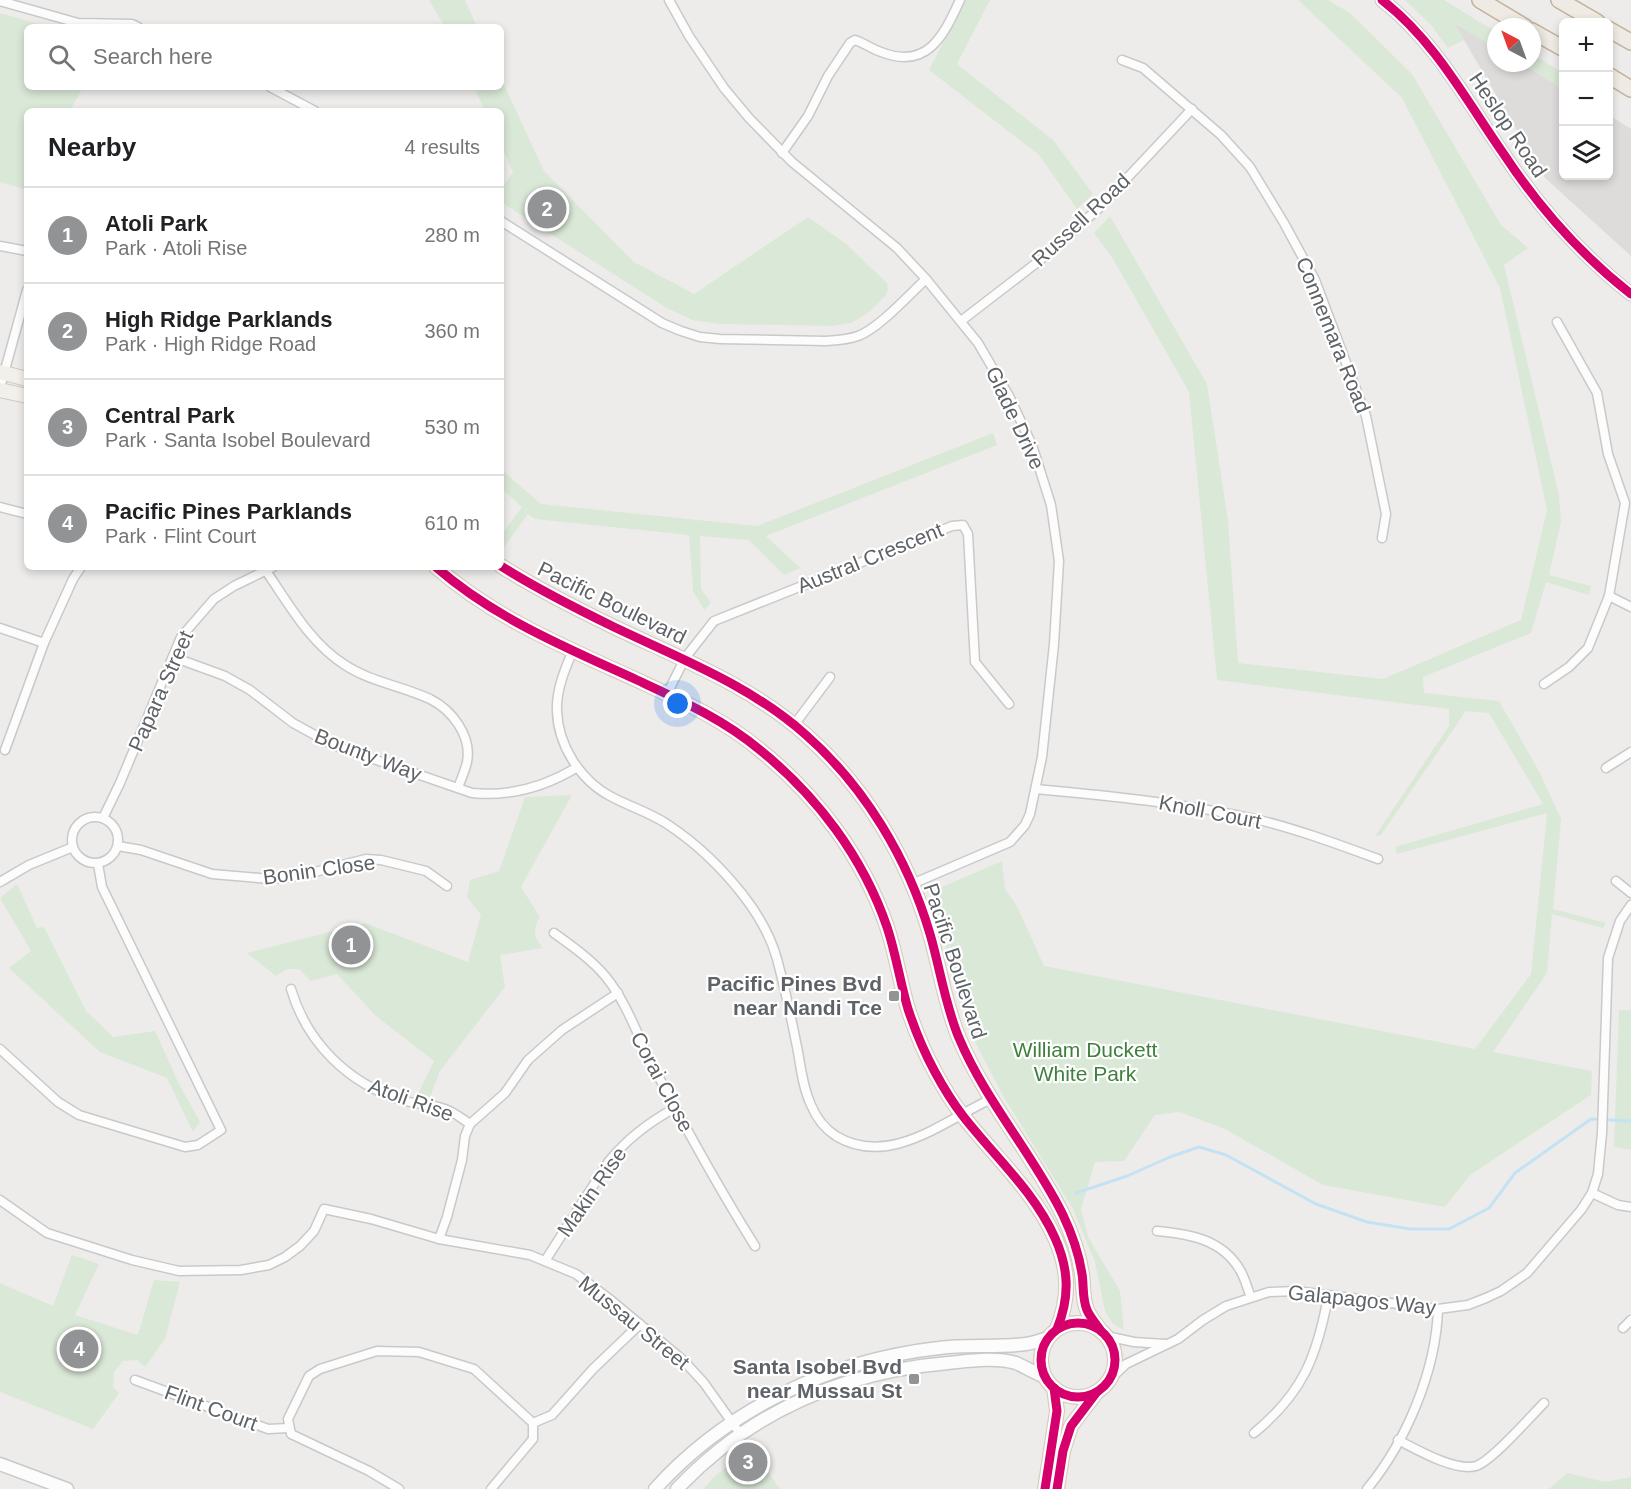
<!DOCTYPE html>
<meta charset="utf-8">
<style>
body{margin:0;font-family:Arial,sans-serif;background:#f2f2f2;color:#202124}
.controls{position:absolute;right:18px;top:18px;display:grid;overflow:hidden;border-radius:9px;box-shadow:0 3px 9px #0003}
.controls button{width:54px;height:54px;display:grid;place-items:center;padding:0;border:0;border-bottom:2px solid #e0e0e0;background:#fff;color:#202124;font:30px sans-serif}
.compass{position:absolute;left:1487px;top:18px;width:54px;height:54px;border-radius:50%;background:#fff;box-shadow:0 3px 9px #0003;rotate:319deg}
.you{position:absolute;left:678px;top:704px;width:21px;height:21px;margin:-15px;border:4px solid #fff;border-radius:50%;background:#1a73e8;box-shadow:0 0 0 9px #1a73e833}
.badge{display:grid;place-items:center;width:39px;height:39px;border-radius:50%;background:#919395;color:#fff;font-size:20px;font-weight:700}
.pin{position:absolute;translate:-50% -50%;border:3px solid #fff;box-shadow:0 2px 6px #0006}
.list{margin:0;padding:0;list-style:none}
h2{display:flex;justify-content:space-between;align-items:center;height:78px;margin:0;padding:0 24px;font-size:26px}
h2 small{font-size:20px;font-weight:400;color:#757577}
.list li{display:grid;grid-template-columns:39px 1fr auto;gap:18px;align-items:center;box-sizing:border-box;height:96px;padding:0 24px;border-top:2px solid #e0e0e0}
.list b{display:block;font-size:22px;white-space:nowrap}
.list p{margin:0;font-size:20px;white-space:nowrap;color:#757577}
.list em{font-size:20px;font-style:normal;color:#757577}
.icon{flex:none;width:33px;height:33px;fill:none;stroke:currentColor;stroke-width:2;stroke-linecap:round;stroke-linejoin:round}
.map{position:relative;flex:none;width:1631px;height:1489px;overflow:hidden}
.search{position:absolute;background:#fff;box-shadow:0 3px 9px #0003;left:24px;top:24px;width:480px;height:66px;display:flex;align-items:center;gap:15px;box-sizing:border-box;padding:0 21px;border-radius:9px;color:#757577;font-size:22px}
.panel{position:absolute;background:#fff;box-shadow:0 3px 9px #0003;left:24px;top:108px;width:480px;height:462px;border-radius:9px}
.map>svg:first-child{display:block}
.industrial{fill:#dedcda}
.green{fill:#dae8d7}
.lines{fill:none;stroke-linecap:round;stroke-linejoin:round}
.stream{stroke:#c3e3f4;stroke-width:3}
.street-casing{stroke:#c9c9c9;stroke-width:11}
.secondary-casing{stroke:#c8c9c9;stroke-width:15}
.primary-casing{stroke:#d4caba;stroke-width:16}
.highway-casing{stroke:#c3b29a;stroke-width:18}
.street{stroke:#fcfcfc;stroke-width:8}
.secondary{stroke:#fcfcfc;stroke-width:12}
.primary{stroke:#f2f0ea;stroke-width:14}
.highway{stroke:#efebe4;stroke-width:15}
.cycleway-casing{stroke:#fff;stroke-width:13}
.cycleway{stroke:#d6006c;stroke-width:9}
.poi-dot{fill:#919395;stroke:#fff;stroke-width:2}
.labels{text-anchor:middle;stroke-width:4.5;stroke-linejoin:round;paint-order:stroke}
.street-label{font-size:21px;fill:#5f6367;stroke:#fff}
.poi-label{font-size:21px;font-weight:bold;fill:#5f6367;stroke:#fff;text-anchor:end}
.park-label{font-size:21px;fill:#40803d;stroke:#fff}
</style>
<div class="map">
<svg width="1631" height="1489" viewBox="0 0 1631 1489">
<rect width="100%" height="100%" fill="#eeecea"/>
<polygon class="industrial" points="1454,23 1496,48 1496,63 1521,63 1563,89 1564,176 1608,176 1609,115 1631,129 1631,256 1545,178"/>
<g class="green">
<polygon points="429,0 465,0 477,27 445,27"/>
<polygon points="965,0 990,0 957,64 1053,140 1093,194 1077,209 1039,155 929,70"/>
<polygon points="1298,0 1328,0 1350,13 1412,74 1501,225 1528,248 1504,265 1559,495 1561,522 1549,575 1591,586 1589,595 1546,582 1531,633 1423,677 1424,693 1499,701 1539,771 1561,819 1553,909 1606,923 1603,928 1552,914 1547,973 1493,1052 1592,1071 1591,1095 1470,1175 1445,1207 1323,1185 1225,1129 1179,1112 1155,1115 1124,1161 1095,1162 1081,1209 1088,1237 1120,1291 1124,1330 1113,1324 1105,1311 1095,1262 1073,1209 1002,1094 971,1034 933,902 935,890 1002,861 1005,889 1017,906 1044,966 1475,1049 1531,974 1547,813 1397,854 1395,847 1543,804 1489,713 1466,711 1381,835 1375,836 1449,726 1449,709 1217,680 1189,392 1113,259 1094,233 1110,216 1207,384 1228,520 1238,663 1383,679 1521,620 1547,510 1500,288 1402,98"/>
<polygon points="1405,0 1444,0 1496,32 1496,48 1455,24 1464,40 1448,48 1431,25"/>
<polygon points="0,13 49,27 27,27 27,87 83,87 70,111 27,111 27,190 0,182"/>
<polygon points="1532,54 1563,73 1563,89 1521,63 1532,63"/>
<polygon points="501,78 544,171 634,262 694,294 808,217 845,243 887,283 888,289 886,295 868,313 851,323 831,326 719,324 692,320 665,307 501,202 501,189 513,172 501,145 501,111 485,111 474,87 501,87"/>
<polygon points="993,433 997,445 766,536 800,568 784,575 749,540 700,536 701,589 711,603 704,610 693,591 689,535 535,519 528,514 501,551 501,535 522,507 501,488 501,469 541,504 757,526"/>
<path d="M 572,795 L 521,887 L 540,917 C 532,929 534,938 543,948 L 500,955 L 505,987 L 440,1071 L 430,1097 L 418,1094 L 434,1061 L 376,1016 L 337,974 L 311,981 L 299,969 L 287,969 L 276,976 L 247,953 L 365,923 L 468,962 L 481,915 L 467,897 L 470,880 L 499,871 L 525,797 Z"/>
<polygon points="17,884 37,928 44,927 86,1011 113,1037 155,1031 179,1084 200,1122 193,1132 167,1078 100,1052 9,968 31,951 0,898"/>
<polygon points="1619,1010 1631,1010 1631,1150 1614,1147"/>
<polygon points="72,1255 99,1264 75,1315 138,1335 154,1280 180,1282 165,1339 145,1367 137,1360 123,1361 114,1372 113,1387 119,1393 93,1429 0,1392 0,1283 53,1306"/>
<polygon points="752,1449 780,1489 703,1489 716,1475"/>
<polygon points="1567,1473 1605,1482 1631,1477 1631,1489 1549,1489"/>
</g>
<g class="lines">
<polyline class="stream" points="1076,1193 1127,1176 1170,1157 1199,1147 1226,1155 1316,1204 1367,1222 1410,1229 1449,1229 1489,1208 1515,1173 1591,1119 1631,1121"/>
<defs>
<g id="street">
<polyline points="669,0 689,36 724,88 749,118 792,162 897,248 926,279 978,343 1009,396 1032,445 1051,505 1059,561 1054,644 1042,757 1030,814 1025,825 1010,842 912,884"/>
<polyline points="0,1 78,23 132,24 138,27"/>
<polyline points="1122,60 1143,68 1221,135 1250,167 1284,223 1315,280 1366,416 1386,514 1382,538"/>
<polyline points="270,87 315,111"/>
<path d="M 782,153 L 808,116 L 828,76 L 850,43 L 855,40 C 864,43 872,49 881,52 C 927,70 943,37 960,0"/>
<path d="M 501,221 L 662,323 L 681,331 L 700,337 L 720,339 L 826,341 C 836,340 847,340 858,336 C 878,329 909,295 926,279"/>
<polyline points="0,246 27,251"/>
<polyline points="961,321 1039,261 1098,209 1192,109"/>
<polyline points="0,388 27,290"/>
<polyline points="0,507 27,514"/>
<path d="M 266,571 C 289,604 310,643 345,665 C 371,682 402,686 430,699 C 452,710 472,736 467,762 C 465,771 461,779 458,788"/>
<polyline points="1609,596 1631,607"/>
<polyline points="0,628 44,643"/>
<path d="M 573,650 C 565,669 556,690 557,711 C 558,745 580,780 610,796 C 628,806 649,812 667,824 C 696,843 721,867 743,895 C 757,913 771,937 777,959 C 785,989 792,1021 798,1052 C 801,1069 803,1088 811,1105 C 816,1117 825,1129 836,1136 C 889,1168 944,1121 991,1099"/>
<path d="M 173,657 L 225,676 L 250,690 L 293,723 L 333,745 L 472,793 C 510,797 544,787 576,768"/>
<polyline points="1544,684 1569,667 1588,648 1609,596 1625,503 1608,454 1597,393 1557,322"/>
<polyline points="667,694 685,658 714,621 952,526 963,525 968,534 975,662 1009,704"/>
<polyline points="794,725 830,677"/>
<polyline points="5,750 44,643 73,579 81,567"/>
<polyline points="1606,768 1631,752"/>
<path d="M 1036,789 C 1110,796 1183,803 1255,819 C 1297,829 1337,844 1378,859"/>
<circle cx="95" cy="840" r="23"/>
<polyline points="103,818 120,783 181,637 214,599 234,586 273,567"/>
<polyline points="118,846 141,850 212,874 270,879 299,876 366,859 381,860 426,871 447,886"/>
<polyline points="1616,881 1631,893"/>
<polyline points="0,882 29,865 73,847"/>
<path d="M 554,933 C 572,946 592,960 606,977 C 627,1003 638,1037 653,1066 C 685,1127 718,1187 755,1246"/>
<path d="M 291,989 C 307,1043 348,1083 401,1100 C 415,1104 429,1104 442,1108 C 453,1111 461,1118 470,1124"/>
<polyline points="0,1049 58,1102 79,1115 185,1147 198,1145 221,1130 102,887 98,864"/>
<polyline points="1592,1193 1618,1205 1631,1207"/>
<polyline points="0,1200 47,1233 132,1260 179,1271 241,1270 269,1265 285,1257 300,1246 314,1231 324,1209 371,1219 439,1239 530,1255 576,1274 612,1301 683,1360 704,1383 741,1435"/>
<path d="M 1157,1231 C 1189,1234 1222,1239 1240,1270 C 1245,1278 1247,1288 1251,1297"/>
<polyline points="439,1239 447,1217 462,1160 465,1136 470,1124 505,1093 528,1060 562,1030 618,993"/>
<path d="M 545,1261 L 609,1161 C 627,1139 649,1122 675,1108"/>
<polyline points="1623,1328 1631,1320"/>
<polyline points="1106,1336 1134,1342 1165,1344"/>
<polyline points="135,1380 268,1429 288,1428"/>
<polyline points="1109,1380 1126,1364 1178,1339 1203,1320 1226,1306 1269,1292 1296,1291 1438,1309 1468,1305 1486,1298 1501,1291 1527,1273 1581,1210 1592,1193 1598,1174 1602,1133 1608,958 1620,921 1631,905"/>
<polyline points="533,1423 552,1415 593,1369 640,1324"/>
<path d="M 1254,1433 C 1303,1393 1317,1356 1328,1297"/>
<path d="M 1398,1440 C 1416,1449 1455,1472 1476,1466 C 1492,1461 1531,1416 1544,1403"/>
<polyline points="399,1489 369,1471 291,1434 288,1419 309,1376 320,1369 377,1351 419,1352 474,1369 533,1423 533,1439 491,1489"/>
<path d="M 1367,1489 C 1406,1442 1436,1371 1438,1309"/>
</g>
<g id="secondary">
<path d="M 1382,0 C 1435,41 1466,100 1503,153 C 1538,206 1581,255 1631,294"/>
<polyline points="0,1464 67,1489"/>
<path d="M 655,1489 C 728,1408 832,1360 939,1348 C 968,1344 998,1348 1026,1344 C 1034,1343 1041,1340 1048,1338"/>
<path d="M 677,1489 C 750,1412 843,1372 948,1363 C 969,1361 995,1357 1016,1363 C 1025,1367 1035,1373 1045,1377"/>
</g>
<g id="primary">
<polyline points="0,372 27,379"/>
<polyline points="0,390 27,396"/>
<path d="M 501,566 C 537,589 575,608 614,627 C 681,659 750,685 806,735 C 865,787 908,859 930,934 C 940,968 945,1005 959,1038 C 986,1102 1033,1154 1063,1215 C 1072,1234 1079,1254 1082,1274 C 1084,1286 1082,1298 1087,1310 C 1090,1317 1096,1324 1101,1331"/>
<path d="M 436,567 C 494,618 567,648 637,680 C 680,700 723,719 760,750 C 817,796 863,857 887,927 C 896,954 900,982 908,1009 C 915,1030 924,1052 935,1072 C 943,1087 953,1103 963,1116 C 994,1156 1034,1191 1055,1238 C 1069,1269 1070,1297 1057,1329"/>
<circle cx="1078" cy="1360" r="37"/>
<polyline points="1045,1489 1057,1411 1054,1388"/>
<polyline points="1057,1489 1063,1451 1071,1426 1096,1393"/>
</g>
<g id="highway">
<polyline points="1480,0 1525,27"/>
<polyline points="1559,0 1597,22"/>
<polyline points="1608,29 1631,42"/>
<polyline points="1532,31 1564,49"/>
<polyline points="1608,75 1631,89"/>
</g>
</defs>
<use href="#street" class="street-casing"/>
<use href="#secondary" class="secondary-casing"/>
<use href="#primary" class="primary-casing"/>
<use href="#highway" class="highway-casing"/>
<use href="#street" class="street"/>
<use href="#secondary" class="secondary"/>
<use href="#primary" class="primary"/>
<use href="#highway" class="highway"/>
<defs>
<g id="cycleway">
<path d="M 1382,0 C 1435,41 1466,100 1503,153 C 1538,206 1581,255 1631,294"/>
<path d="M 501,566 C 537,589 575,608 614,627 C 681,659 750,685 806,735 C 865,787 908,859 930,934 C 940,968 945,1005 959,1038 C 986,1102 1033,1154 1063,1215 C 1072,1234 1079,1254 1082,1274 C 1084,1286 1082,1298 1087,1310 C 1090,1317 1096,1324 1101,1331"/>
<path d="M 436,567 C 494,618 567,648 637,680 C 680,700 723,719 760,750 C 817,796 863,857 887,927 C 896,954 900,982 908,1009 C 915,1030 924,1052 935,1072 C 943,1087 953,1103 963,1116 C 994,1156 1034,1191 1055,1238 C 1069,1269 1070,1297 1057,1329"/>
<circle cx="1078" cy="1360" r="37"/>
<polyline points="1045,1489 1057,1411 1054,1388"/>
<polyline points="1057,1489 1063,1451 1071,1426 1096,1393"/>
</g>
</defs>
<use href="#cycleway" class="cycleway-casing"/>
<use href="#cycleway" class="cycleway"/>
</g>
<g class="poi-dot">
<rect x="888" y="990" width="12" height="12" rx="3"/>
<rect x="908" y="1373" width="12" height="12" rx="3"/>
</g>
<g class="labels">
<g class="street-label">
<text transform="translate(1508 125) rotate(56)" y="7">Heslop Road</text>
<text transform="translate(1081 220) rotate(-43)" y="7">Russell Road</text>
<text transform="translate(1333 335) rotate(68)" y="7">Connemara Road</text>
<text transform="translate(1015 418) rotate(65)" y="7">Glade Drive</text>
<text transform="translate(870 558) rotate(-22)" y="7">Austral Crescent</text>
<text transform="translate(612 603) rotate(26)" y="7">Pacific Boulevard</text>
<text transform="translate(161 691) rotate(-66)" y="7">Papara Street</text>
<text transform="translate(368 755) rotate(21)" y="7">Bounty Way</text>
<text transform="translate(1210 812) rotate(11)" y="7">Knoll Court</text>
<text transform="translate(319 870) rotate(-8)" y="7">Bonin Close</text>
<text transform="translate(955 961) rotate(72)" y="7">Pacific Boulevard</text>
<text transform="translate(662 1082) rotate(62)" y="7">Corai Close</text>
<text transform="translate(411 1100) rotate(20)" y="7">Atoli Rise</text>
<text transform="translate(592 1192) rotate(-55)" y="7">Makin Rise</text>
<text transform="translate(1362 1300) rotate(6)" y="7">Galapagos Way</text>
<text transform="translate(634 1323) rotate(39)" y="7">Mussau Street</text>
<text transform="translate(211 1408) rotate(20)" y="7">Flint Court</text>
</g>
<g class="poi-label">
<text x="882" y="991">Pacific Pines Bvd<tspan x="882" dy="24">near Nandi Tce</tspan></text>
<text x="902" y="1374">Santa Isobel Bvd<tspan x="902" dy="24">near Mussau St</tspan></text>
</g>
<g class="park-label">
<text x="1085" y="1057">William Duckett<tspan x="1085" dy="24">White Park</tspan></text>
</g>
</g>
</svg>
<div class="controls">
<button>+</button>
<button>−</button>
<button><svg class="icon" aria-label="layers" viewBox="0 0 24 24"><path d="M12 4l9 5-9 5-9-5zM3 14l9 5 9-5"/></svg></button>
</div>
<svg class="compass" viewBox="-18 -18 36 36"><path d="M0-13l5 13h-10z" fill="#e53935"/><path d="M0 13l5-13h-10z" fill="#757577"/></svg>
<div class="you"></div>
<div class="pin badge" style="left:351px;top:945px">1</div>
<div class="pin badge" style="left:547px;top:209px">2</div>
<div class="pin badge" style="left:748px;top:1462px">3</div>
<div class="pin badge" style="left:79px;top:1349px">4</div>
<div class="search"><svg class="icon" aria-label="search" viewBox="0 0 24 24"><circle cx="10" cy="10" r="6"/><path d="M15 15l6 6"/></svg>Search here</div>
<section class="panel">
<h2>Nearby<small>4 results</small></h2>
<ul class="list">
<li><span class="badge">1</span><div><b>Atoli Park</b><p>Park · Atoli Rise</p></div><em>280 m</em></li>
<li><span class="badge">2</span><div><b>High Ridge Parklands</b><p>Park · High Ridge Road</p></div><em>360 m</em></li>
<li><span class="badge">3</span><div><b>Central Park</b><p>Park · Santa Isobel Boulevard</p></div><em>530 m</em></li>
<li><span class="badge">4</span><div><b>Pacific Pines Parklands</b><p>Park · Flint Court</p></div><em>610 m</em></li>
</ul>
</section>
</div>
